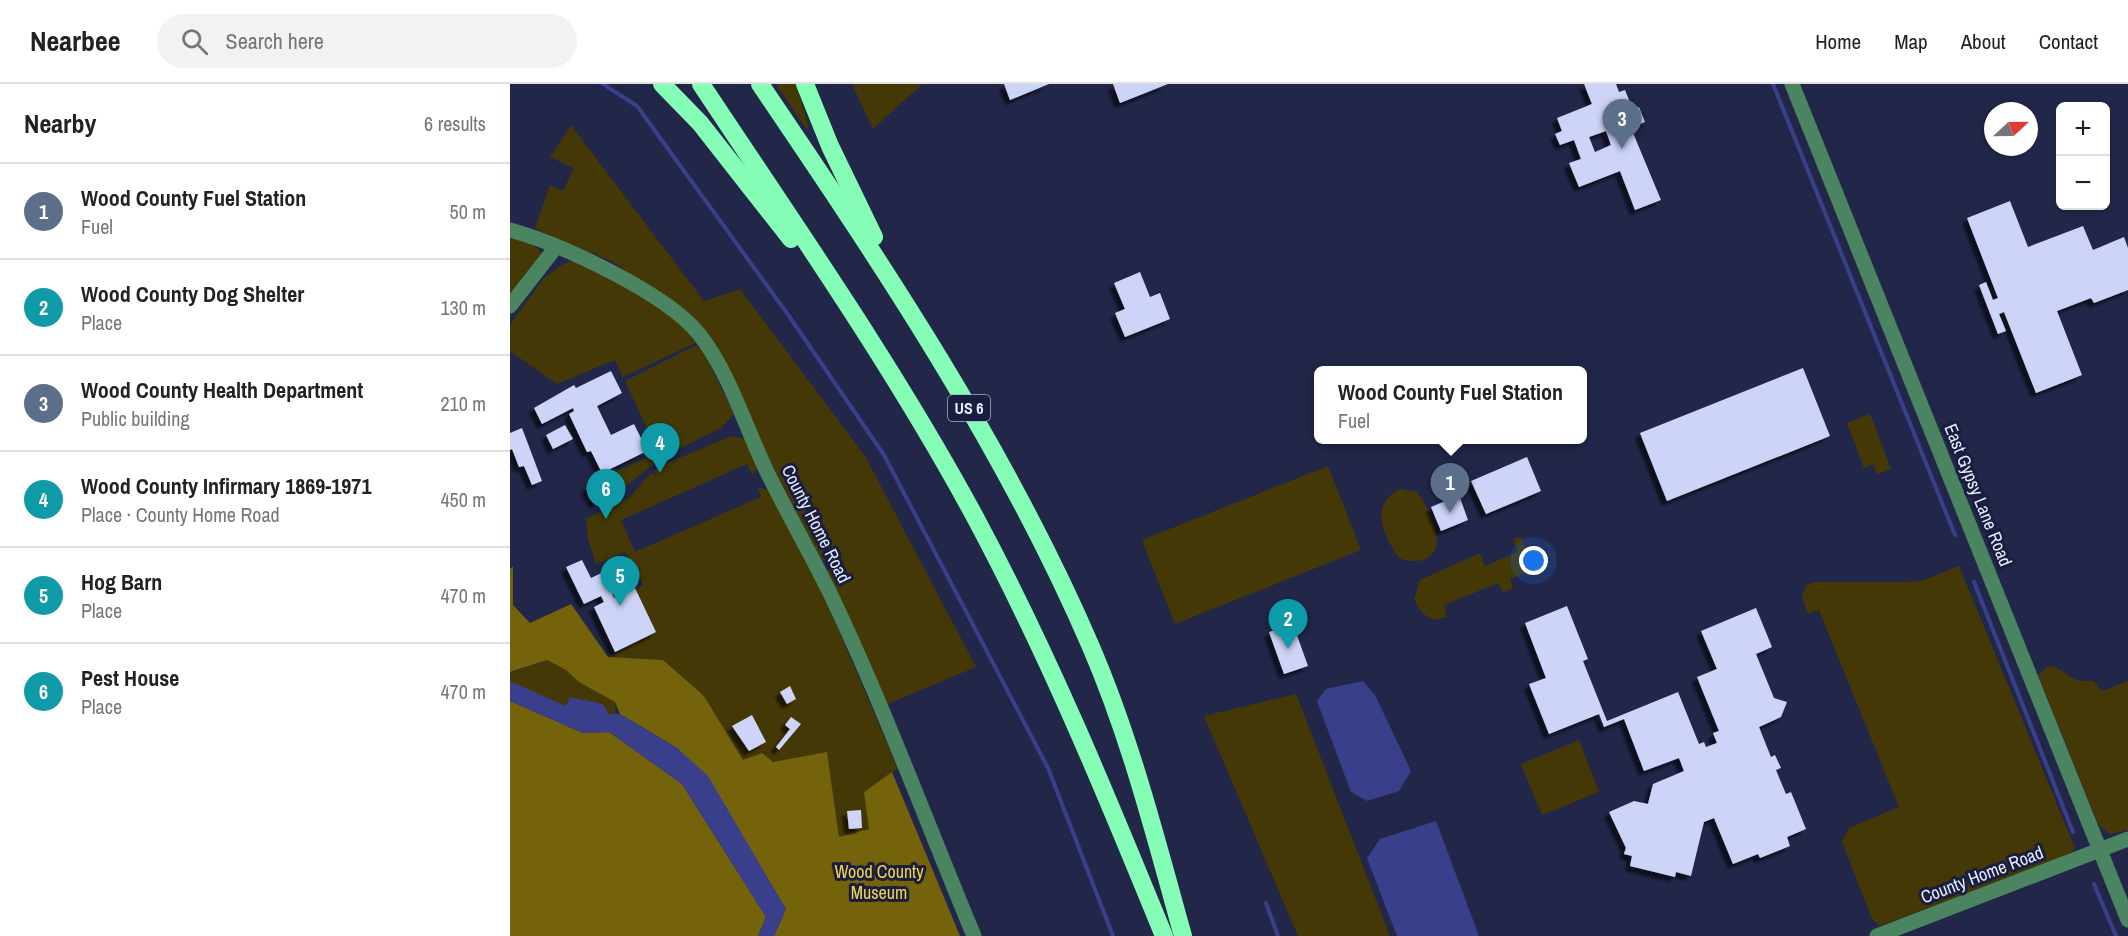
<!DOCTYPE html>
<meta charset="utf-8">
<style>
body{margin:0;font-family:"Archivo Narrow",sans-serif;background:#f2f2f2;color:#222}
.controls{position:absolute;right:18px;top:18px;display:grid;overflow:hidden;border-radius:9px;box-shadow:0 2px 4px #0004}
.controls button{width:54px;height:54px;display:grid;place-items:center;padding:0;border:0;border-bottom:2px solid #e0e0e0;background:#fff;color:#222;font:30px sans-serif}
.compass{position:absolute;left:1474px;top:18px;width:54px;height:54px;border-radius:50%;background:#fff;box-shadow:0 2px 4px #0004;rotate:68deg}
.you{position:absolute;left:1024px;top:477px;width:21px;height:21px;margin:-15px;border:4px solid #fff;border-radius:50%;background:#1a73e8;box-shadow:0 0 0 9px #1a73e833}
.badge{display:grid;place-items:center;width:39px;height:39px;border-radius:50%;background:#72652b;color:#fff;font-size:20px;font-weight:700}
.pin{position:absolute;translate:-50% -50px;filter:drop-shadow(0 2px 3px #0008)}
.pin::after{content:'';position:absolute;top:32px;width:21px;height:18px;background:inherit;clip-path:polygon(0 0,100% 0,50% 100%)}
.popup{position:absolute;left:804px;top:282px;width:273px;height:78px;box-sizing:border-box;display:grid;place-content:center;border-radius:9px;background:#fff;filter:drop-shadow(0 2px 4px #0005);font-size:20px;white-space:nowrap;color:#767676}
.popup b{font-size:22px;color:#222}
.popup::after{content:'';position:absolute;left:50%;top:100%;margin-left:-12px;border:12px solid transparent;border-top-color:#fff}
.list{margin:0;padding:0;list-style:none}
h2{display:flex;justify-content:space-between;align-items:center;height:78px;margin:0;padding:0 24px;font-size:26px}
h2 small{font-size:20px;font-weight:400;color:#767676}
.list li{display:grid;grid-template-columns:39px 1fr auto;gap:18px;align-items:center;box-sizing:border-box;height:96px;padding:0 24px;border-top:2px solid #e0e0e0}
.list b{display:block;font-size:22px;white-space:nowrap}
.list p{margin:0;font-size:20px;white-space:nowrap;color:#767676}
.list em{font-size:20px;font-style:normal;color:#767676}
.icon{flex:none;width:33px;height:33px;fill:none;stroke:currentColor;stroke-width:2;stroke-linecap:round;stroke-linejoin:round}
.map{position:relative;flex:none;width:1618px;height:852px;overflow:hidden}
header{display:flex;align-items:center;gap:36px;box-sizing:border-box;height:84px;padding:0 30px;background:#fff;border-bottom:2px solid #e0e0e0}
header strong{font-size:28px}
nav{display:flex;gap:33px;margin-inline-start:auto;font-size:21px}
.search{width:420px;height:54px;background:#f2f2f2;display:flex;align-items:center;gap:15px;box-sizing:border-box;padding:0 21px;border-radius:33px;color:#767676;font-size:22px}
main{display:flex}
aside{flex:1;background:#fff}
.map>svg:first-child{display:block}
.green{fill:#443906}
.forest{fill:#75630c}
.water{fill:#393f8b}
.lines{fill:none;stroke-linecap:round;stroke-linejoin:round}
.stream{stroke:#393f8b;stroke-width:4}
.building{fill:#cdd4f7;fill-rule:evenodd;filter:url(#shadow)}
.minor{stroke:#4a8461;stroke-width:15}
.highway{stroke:#85fdb6;stroke-width:18}
.labels{text-anchor:middle;stroke-width:6;stroke-linejoin:round;paint-order:stroke}
.shield{fill:#191d3e;stroke:#a9adc4;stroke-width:1.5}
.shield-label{font-size:16px;font-weight:bold;fill:#e7ebfd}
.street-label{font-size:18px;fill:#e7ebfd;stroke:#191d3e}
.park-label{font-size:18px;fill:#f4d44b;stroke:#191d3e}
</style>
<header>
<strong>Nearbee</strong>
<div class="search"><svg class="icon" aria-label="search" viewBox="0 0 24 24"><circle cx="10" cy="10" r="6"/><path d="M15 15l6 6"/></svg>Search here</div>
<nav><a>Home</a><a>Map</a><a>About</a><a>Contact</a></nav>
</header>
<main>
<aside>
<h2>Nearby<small>6 results</small></h2>
<ul class="list">
<li><span class="badge" style="background:#5c6f8a">1</span><div><b>Wood County Fuel Station</b><p>Fuel</p></div><em>50 m</em></li>
<li><span class="badge" style="background:#0f9aa8">2</span><div><b>Wood County Dog Shelter</b><p>Place</p></div><em>130 m</em></li>
<li><span class="badge" style="background:#5c6f8a">3</span><div><b>Wood County Health Department</b><p>Public building</p></div><em>210 m</em></li>
<li><span class="badge" style="background:#0f9aa8">4</span><div><b>Wood County Infirmary 1869-1971</b><p>Place · County Home Road</p></div><em>450 m</em></li>
<li><span class="badge" style="background:#0f9aa8">5</span><div><b>Hog Barn</b><p>Place</p></div><em>470 m</em></li>
<li><span class="badge" style="background:#0f9aa8">6</span><div><b>Pest House</b><p>Place</p></div><em>470 m</em></li>
</ul>
</aside>
<div class="map">
<svg width="1618" height="852" viewBox="0 0 1618 852">
<defs>
<filter id="shadow"><feDropShadow dx="-5" dy="5" stdDeviation="1.5" flood-color="#0009"/></filter>
</defs>
<rect width="100%" height="100%" fill="#222749"/>
<g class="green">
<polygon points="266,0 286,0 299,44 296,45"/>
<polygon points="342,0 412,0 363,45"/>
<polygon points="61,41 194,217 230,205 355,372 466,583 375,621 317,487 334,480 330,470 312,477 257,373 212,271 200,252 172,224 103,178 25,145 40,101 53,107 64,84 40,73"/>
<path d="M 0,152 C 14,156 25,158 32,171 L 0,216 Z"/>
<path d="M 66,176 C 102,196 166,221 185,259 L 113,293 L 105,276 L 47,300 L 0,267 L 0,241 L 34,194 L 55,179 Z"/>
<polygon points="185,262 192,265 224,330 211,344 151,374 115,297"/>
<polygon points="1360,330 1381,385 1367,390 1363,380 1354,384 1337,339"/>
<polygon points="221,352 235,355 248,385 242,390 237,380 111,436 125,468 251,413 248,404 259,406 313,510 388,685 382,688 360,745 329,753 317,668 263,678 252,669 233,676 194,612 153,576 98,573 145,548 125,505 133,501 115,468 86,480 78,455 76,435 120,413 142,388 147,395 144,387 153,381"/>
<polygon points="145,370 148,376 113,405 105,388"/>
<polygon points="818,382 851,466 665,540 632,456"/>
<path d="M 890,405 L 907,408 C 915,420 928,441 927,456 C 927,477 904,481 889,474 C 873,451 859,420 890,405 Z"/>
<path d="M 1011,453 L 1023,485 L 1000,495 L 1003,504 L 993,508 L 988,499 L 934,521 L 937,533 L 924,536 C 913,531 909,526 904,515 L 910,496 L 970,469 L 975,482 L 1008,468 L 1003,455 Z"/>
<polygon points="1449,482 1565,764 1559,771 1370,842 1362,835 1332,758 1339,744 1389,723 1309,526 1298,530 1292,512 1297,501 1305,498 1395,498 1411,497"/>
<polygon points="37,576 56,586 69,598 105,618 106,637 0,606 0,589"/>
<path d="M 1539,582 C 1558,584 1555,599 1583,597 L 1592,607 L 1618,597 L 1618,746 L 1600,750 L 1588,740 L 1528,591 Z"/>
<polygon points="786,610 880,852 788,852 694,632"/>
<polygon points="1069,656 1089,708 1032,731 1011,680"/>
</g>
<g class="forest">
<polygon points="3,482 3,521 20,539 61,520 98,573 153,576 194,612 233,676 252,669 263,678 317,668 329,753 359,745 354,708 382,688 450,852 264,852 276,825 167,664 110,630 105,618 69,598 56,586 37,576 0,588 0,485"/>
<polygon points="0,617 73,649 99,648 172,700 256,833 248,852 0,852"/>
</g>
<g class="water">
<polygon points="0,597 56,622 60,613 93,620 99,630 110,630 167,664 198,692 276,825 264,852 248,852 256,833 172,700 99,648 73,649 0,617"/>
<polygon points="853,597 865,611 901,687 889,707 857,717 841,708 807,617 816,605"/>
<polygon points="926,737 969,852 887,852 857,774 870,755"/>
</g>
<g class="lines">
<g class="stream">
<polyline points="93,0 127,22 279,232 374,371 538,684 603,852"/>
<polyline points="1263,0 1445,451"/>
<polyline points="1464,498 1563,748"/>
<polyline points="1584,800 1606,852"/>
<polyline points="756,819 768,852"/>
</g>
</g>
<g class="building">
<polygon points="494,0 539,0 500,16"/>
<polygon points="603,0 658,0 610,19"/>
<path d="M 1074,0 L 1106,0 L 1109,8 L 1115,6 L 1123,26 L 1129,23 L 1135,38 L 1121,44 L 1151,116 L 1125,126 L 1110,87 L 1069,103 L 1059,79 L 1071,75 L 1064,56 L 1050,61 L 1045,50 L 1052,47 L 1047,34 L 1082,20 ZM 1096,47 L 1101,61 L 1085,68 L 1079,53 Z"/>
<polygon points="1500,117 1518,163 1573,142 1583,166 1614,153 1618,164 1618,206 1584,219 1581,214 1547,227 1572,291 1526,309 1494,228 1489,230 1496,247 1488,250 1469,201 1476,198 1483,216 1488,214 1457,134"/>
<polygon points="630,188 640,213 650,209 660,235 615,253 605,229 615,225 604,199"/>
<polygon points="1293,284 1320,352 1157,417 1130,349"/>
<polygon points="101,287 112,309 87,322 101,351 124,340 136,364 135,368 92,389 81,367 77,368 59,330 64,327 63,324 32,340 24,324 64,301 66,304"/>
<polygon points="55,341 63,355 43,365 36,351"/>
<polygon points="12,344 32,397 22,401 14,382 9,383 2,365 0,366 0,349"/>
<polygon points="1017,373 1031,407 976,430 961,397"/>
<polygon points="101,392 108,407 84,419 76,404"/>
<polygon points="949,411 958,436 931,447 921,423"/>
<polygon points="72,476 81,494 104,483 113,501 101,507 104,514 125,504 146,548 105,568 84,523 94,518 91,512 74,520 56,483"/>
<polygon points="1057,522 1078,575 1073,577 1097,637 1168,608 1189,660 1194,658 1196,663 1207,659 1203,649 1209,647 1187,593 1207,585 1191,547 1246,524 1262,563 1246,570 1264,614 1277,618 1271,633 1249,643 1261,673 1265,671 1271,684 1266,686 1276,710 1281,708 1296,745 1277,753 1280,762 1250,774 1248,770 1223,780 1204,734 1194,738 1181,792 1166,788 1165,793 1120,782 1122,772 1114,770 1116,764 1099,728 1124,717 1138,720 1143,700 1174,687 1169,674 1134,687 1114,635 1094,643 1089,630 1039,650 1019,600 1036,594 1015,539"/>
<polygon points="783,540 798,582 774,590 759,548"/>
<polygon points="280,602 286,615 277,620 270,608"/>
<polygon points="242,631 256,658 239,667 222,642"/>
<polygon points="281,633 291,640 269,666 266,663 280,645 275,641"/>
<polygon points="351,726 352,744 339,745 337,727"/>
</g>
<g class="lines">
<g class="minor">
<polyline points="1282,0 1618,836"/>
<path d="M 0,146 C 51,160 156,209 189,250 C 220,289 237,348 259,392 C 278,430 299,467 318,505 C 372,617 416,737 464,852"/>
<polyline points="0,222 46,163"/>
<polyline points="1367,852 1618,755"/>
</g>
<g class="highway">
<polyline points="152,0 190,39 281,155"/>
<path d="M 191,0 C 285,142 384,283 465,433 C 538,569 596,710 654,852"/>
<path d="M 250,0 C 372,180 495,363 581,563 C 621,656 646,755 673,852"/>
<polyline points="295,0 320,62 364,153"/>
</g>
</g>
<g class="labels">
<rect class="shield" x="438" y="311" width="42" height="26" rx="4.5"/>
<g class="shield-label">
<text x="459" y="330">US 6</text>
</g>
<g class="street-label">
<text transform="translate(1468 411) rotate(68)" y="6">East Gypsy Lane Road</text>
<text transform="translate(306 440) rotate(63)" y="6">County Home Road</text>
<text transform="translate(1472 791) rotate(-21)" y="6">County Home Road</text>
</g>
<g class="park-label">
<text x="369" y="794">Wood County<tspan x="369" dy="21">Museum</tspan></text>
</g>
</g>
</svg>
<div class="controls">
<button>+</button>
<button>−</button>
</div>
<svg class="compass" viewBox="-18 -18 36 36"><path d="M0-13l5 13h-10z" fill="#e53935"/><path d="M0 13l5-13h-10z" fill="#767676"/></svg>
<div class="you"></div>
<div class="pin badge" style="left:940px;top:429px;background:#5c6f8a">1</div>
<div class="popup"><b>Wood County Fuel Station</b>Fuel</div>
<div class="pin badge" style="left:778px;top:565px;background:#0f9aa8">2</div>
<div class="pin badge" style="left:1112px;top:65px;background:#5c6f8a">3</div>
<div class="pin badge" style="left:150px;top:389px;background:#0f9aa8">4</div>
<div class="pin badge" style="left:110px;top:522px;background:#0f9aa8">5</div>
<div class="pin badge" style="left:96px;top:435px;background:#0f9aa8">6</div>
</div>
</main>
